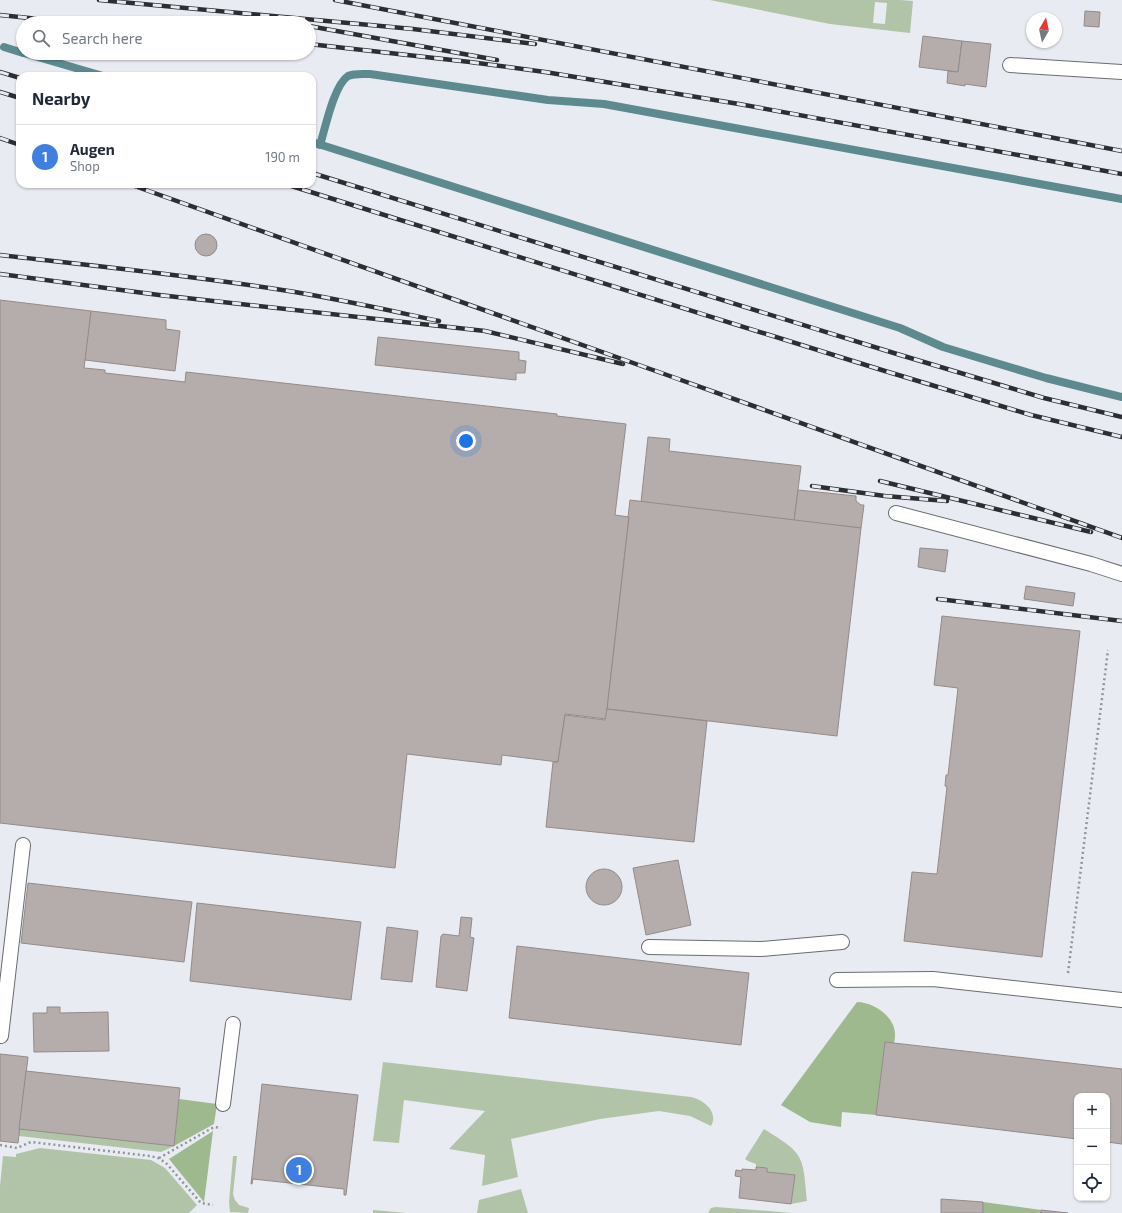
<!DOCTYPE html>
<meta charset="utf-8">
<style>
body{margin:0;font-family:"Exo 2",sans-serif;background:#f2f2f3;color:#1f2937}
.controls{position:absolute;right:12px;bottom:12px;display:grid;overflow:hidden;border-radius:8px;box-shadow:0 1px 3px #0004}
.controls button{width:36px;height:36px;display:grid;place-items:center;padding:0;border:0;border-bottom:1px solid #e0e1e3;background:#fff;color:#1f2937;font:20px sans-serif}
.compass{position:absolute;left:1026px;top:12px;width:36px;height:36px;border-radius:50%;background:#fff;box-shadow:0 1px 3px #0004;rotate:9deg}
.you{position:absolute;left:466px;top:441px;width:14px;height:14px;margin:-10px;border:3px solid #fff;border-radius:50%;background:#1a73e8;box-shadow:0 0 0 6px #1a73e833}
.badge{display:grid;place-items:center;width:26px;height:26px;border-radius:50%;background:#0f6293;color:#fff;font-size:13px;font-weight:700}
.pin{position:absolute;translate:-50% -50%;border:2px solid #fff;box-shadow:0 1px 4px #0006}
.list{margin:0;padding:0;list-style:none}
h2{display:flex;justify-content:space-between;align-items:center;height:52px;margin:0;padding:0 16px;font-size:17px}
h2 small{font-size:13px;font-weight:400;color:#747a83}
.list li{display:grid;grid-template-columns:26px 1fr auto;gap:12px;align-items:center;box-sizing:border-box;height:64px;padding:0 16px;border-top:1px solid #e0e1e3}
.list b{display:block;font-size:15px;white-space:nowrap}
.list p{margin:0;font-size:13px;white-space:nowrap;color:#747a83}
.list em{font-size:13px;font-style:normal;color:#747a83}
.icon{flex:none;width:22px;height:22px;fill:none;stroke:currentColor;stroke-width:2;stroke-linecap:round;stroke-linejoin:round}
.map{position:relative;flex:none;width:1122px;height:1213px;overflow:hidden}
.search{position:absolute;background:#fff;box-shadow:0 1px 3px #0004;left:16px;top:16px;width:300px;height:44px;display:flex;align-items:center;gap:10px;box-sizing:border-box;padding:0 14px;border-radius:22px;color:#747a83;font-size:15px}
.panel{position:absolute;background:#fff;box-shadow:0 1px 3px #0004;left:16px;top:72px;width:300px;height:116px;border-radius:12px}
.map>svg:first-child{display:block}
.green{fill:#b2c4a7;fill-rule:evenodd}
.forest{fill:#9db98d}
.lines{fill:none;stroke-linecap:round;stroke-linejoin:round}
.stream{stroke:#5c8a8e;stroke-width:8}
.building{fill:#b5adab;stroke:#938b89}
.lane-casing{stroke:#6a6c72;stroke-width:16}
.path{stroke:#929499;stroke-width:2.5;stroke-dasharray:2 3;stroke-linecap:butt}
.lane{stroke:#fff;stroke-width:14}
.rail-casing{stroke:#2d2e31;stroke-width:4.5}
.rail{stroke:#e8ebf1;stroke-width:3;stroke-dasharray:9;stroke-linecap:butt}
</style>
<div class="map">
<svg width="1122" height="1213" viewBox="0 0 1122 1213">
<rect width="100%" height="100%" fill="#e8ebf1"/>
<g class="green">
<path d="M 710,0 L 900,0 L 913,1 L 910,33 L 830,24 ZM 875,2 L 887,3 L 885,24 L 873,23 Z"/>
<path d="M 383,1062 L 691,1097 C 704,1100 719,1112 711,1126 L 690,1116 L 659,1111 L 600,1119 L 511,1139 L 518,1177 L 482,1186 L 485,1155 L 449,1149 L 485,1111 L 404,1100 L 399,1143 L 373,1141 Z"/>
<polygon points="19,1129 174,1146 161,1152 19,1136"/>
<path d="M 764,1129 C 804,1154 803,1154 807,1201 L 791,1204 L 794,1175 L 767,1172 L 767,1168 L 756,1167 L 756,1164 L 748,1161 L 745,1159 Z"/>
<polygon points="40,1148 151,1160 165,1168 197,1205 189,1213 0,1213 0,1186 3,1156 16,1157 16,1154"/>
<polygon points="233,1156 237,1156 233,1194 235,1200 239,1205 249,1208 248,1213 230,1212 229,1202"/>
<polygon points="521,1189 528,1213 477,1213 479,1200"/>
<polygon points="716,1207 793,1213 708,1213 711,1208"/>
<polygon points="373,1210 407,1213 373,1213"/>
</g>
<g class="forest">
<path d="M 857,1002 C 873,1002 894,1016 895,1033 C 895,1036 895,1040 894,1043 L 885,1042 L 876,1115 L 842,1112 L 841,1127 L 810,1122 L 781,1105 Z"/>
<polygon points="179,1099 217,1104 214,1124 174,1146"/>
<polygon points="213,1131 204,1202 169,1159"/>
<polygon points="983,1202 1041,1210 1041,1213 983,1213"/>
</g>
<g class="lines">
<g class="stream">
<polyline points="4,47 23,53"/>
<polyline points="24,53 103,76"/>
<polyline points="312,142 900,328 943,347 1046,378 1122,397"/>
<path d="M 320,145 C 325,129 334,85 348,76 C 355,73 363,74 370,74 L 548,100 L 604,104 L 1122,199"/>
</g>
</g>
<g class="building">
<polygon points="1085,11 1100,12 1099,27 1084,26"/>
<polygon points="923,36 962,41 958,72 919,67"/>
<polygon points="962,41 991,44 986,87 965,84 965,86 947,83 948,71 958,72"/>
<circle cx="206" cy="245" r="11"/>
<polygon points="0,300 91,311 86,360 85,360 84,368 105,370 105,373 185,382 186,372 557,414 557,416 626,424 615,515 629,517 606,719 565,714 558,762 502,755 501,765 407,754 395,868 0,823"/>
<polygon points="91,311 166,320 166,329 180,331 175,371 85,360"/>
<polygon points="378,337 519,352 519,360 526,361 525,373 516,373 516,380 375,365"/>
<polygon points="648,437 670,439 669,451 801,466 794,521 641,502"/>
<polygon points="798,490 856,496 856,501 861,505 864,505 861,528 794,521"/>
<polygon points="630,500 861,528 837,736 607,709 629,517 628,517"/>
<polygon points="920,548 948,550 945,572 918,567"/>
<polygon points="1026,586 1075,593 1073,606 1024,599"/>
<polygon points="942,616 1080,631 1042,957 904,941 912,872 937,874 947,787 945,786 946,775 948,775 958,688 934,685"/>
<polygon points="607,709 707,721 694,842 546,827 553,762 558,762 565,715 605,720"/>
<polygon points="678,860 691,925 646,935 633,868"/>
<circle cx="604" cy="887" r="18"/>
<polygon points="28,883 192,902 184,962 21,943"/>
<polygon points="197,903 361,922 351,1000 190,981"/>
<polygon points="461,917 472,918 470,937 474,938 467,991 436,987 441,936 443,934 459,936"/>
<polygon points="387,927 418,931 412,982 381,979"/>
<polygon points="517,946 749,973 741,1045 509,1018"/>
<polygon points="47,1007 60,1007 60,1013 108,1012 109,1051 34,1052 33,1013 47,1013"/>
<polygon points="885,1042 1122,1069 1122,1144 1107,1142 1107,1096 1077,1096 1077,1139 876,1115"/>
<polygon points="0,1054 28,1057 18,1143 0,1141"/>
<polygon points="26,1071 180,1088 174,1146 19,1129"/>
<polygon points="262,1084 358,1095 346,1195 344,1195 344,1189 253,1179 252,1184 251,1184"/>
<polygon points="756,1167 767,1168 767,1172 795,1175 791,1204 739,1198 741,1177 735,1176 736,1170 742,1171 742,1169 756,1170"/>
<polygon points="941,1199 983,1202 983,1213 941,1213"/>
<polygon points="1041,1210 1068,1213 1041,1213"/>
</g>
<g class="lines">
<defs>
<g id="lane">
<polyline points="1010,65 1122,72"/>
<polyline points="896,513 1091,564 1122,574"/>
<polyline points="649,947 761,949 842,942"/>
<polyline points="837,980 933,979 1122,1000"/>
<polyline points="1,1036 23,845"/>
<polyline points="223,1104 233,1024"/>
</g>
</defs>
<use href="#lane" class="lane-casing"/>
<g class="path">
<polyline points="1068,973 1108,650"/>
<polyline points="0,1145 17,1148 31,1142 150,1156 158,1158 166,1163 201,1203 213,1205"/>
<polyline points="159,1158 214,1127 221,1128"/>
</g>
<use href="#lane" class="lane"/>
<defs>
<g id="rail">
<polyline points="99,0 413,29 535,44"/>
<polyline points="335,0 1122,151"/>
<polyline points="0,15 77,23"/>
<polyline points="309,26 497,60"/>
<polyline points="309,44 470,62 545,72 739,104 1122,174"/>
<polyline points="0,72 20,78"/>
<polyline points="0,92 20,98"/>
<polyline points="0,138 20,145"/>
<polyline points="312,173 897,354 1044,398 1122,417"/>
<polyline points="129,184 667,375 1122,538"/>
<polyline points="285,184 885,371 1031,415 1122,437"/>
<path d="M 0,255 C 94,266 188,275 282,290 C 335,298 387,310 439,321"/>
<polyline points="0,274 159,295 485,331 623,364"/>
<polyline points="880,481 1091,532"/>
<polyline points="812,486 885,496 947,501"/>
<polyline points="938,599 1122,621"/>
</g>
</defs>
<use href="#rail" class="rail-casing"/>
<use href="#rail" class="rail"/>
</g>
</svg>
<div class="controls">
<button>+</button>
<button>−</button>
<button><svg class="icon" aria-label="locate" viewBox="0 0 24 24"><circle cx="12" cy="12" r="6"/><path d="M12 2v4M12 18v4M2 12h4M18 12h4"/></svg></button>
</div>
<svg class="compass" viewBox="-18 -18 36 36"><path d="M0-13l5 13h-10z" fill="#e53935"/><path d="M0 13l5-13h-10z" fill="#747a83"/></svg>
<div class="you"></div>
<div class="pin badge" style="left:299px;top:1170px;background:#3f7fe0">1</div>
<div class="search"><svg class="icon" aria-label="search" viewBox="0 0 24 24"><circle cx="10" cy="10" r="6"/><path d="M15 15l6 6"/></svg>Search here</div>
<section class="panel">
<h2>Nearby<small></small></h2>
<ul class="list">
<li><span class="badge" style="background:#3f7fe0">1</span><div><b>Augen</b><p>Shop</p></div><em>190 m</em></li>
</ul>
</section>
</div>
